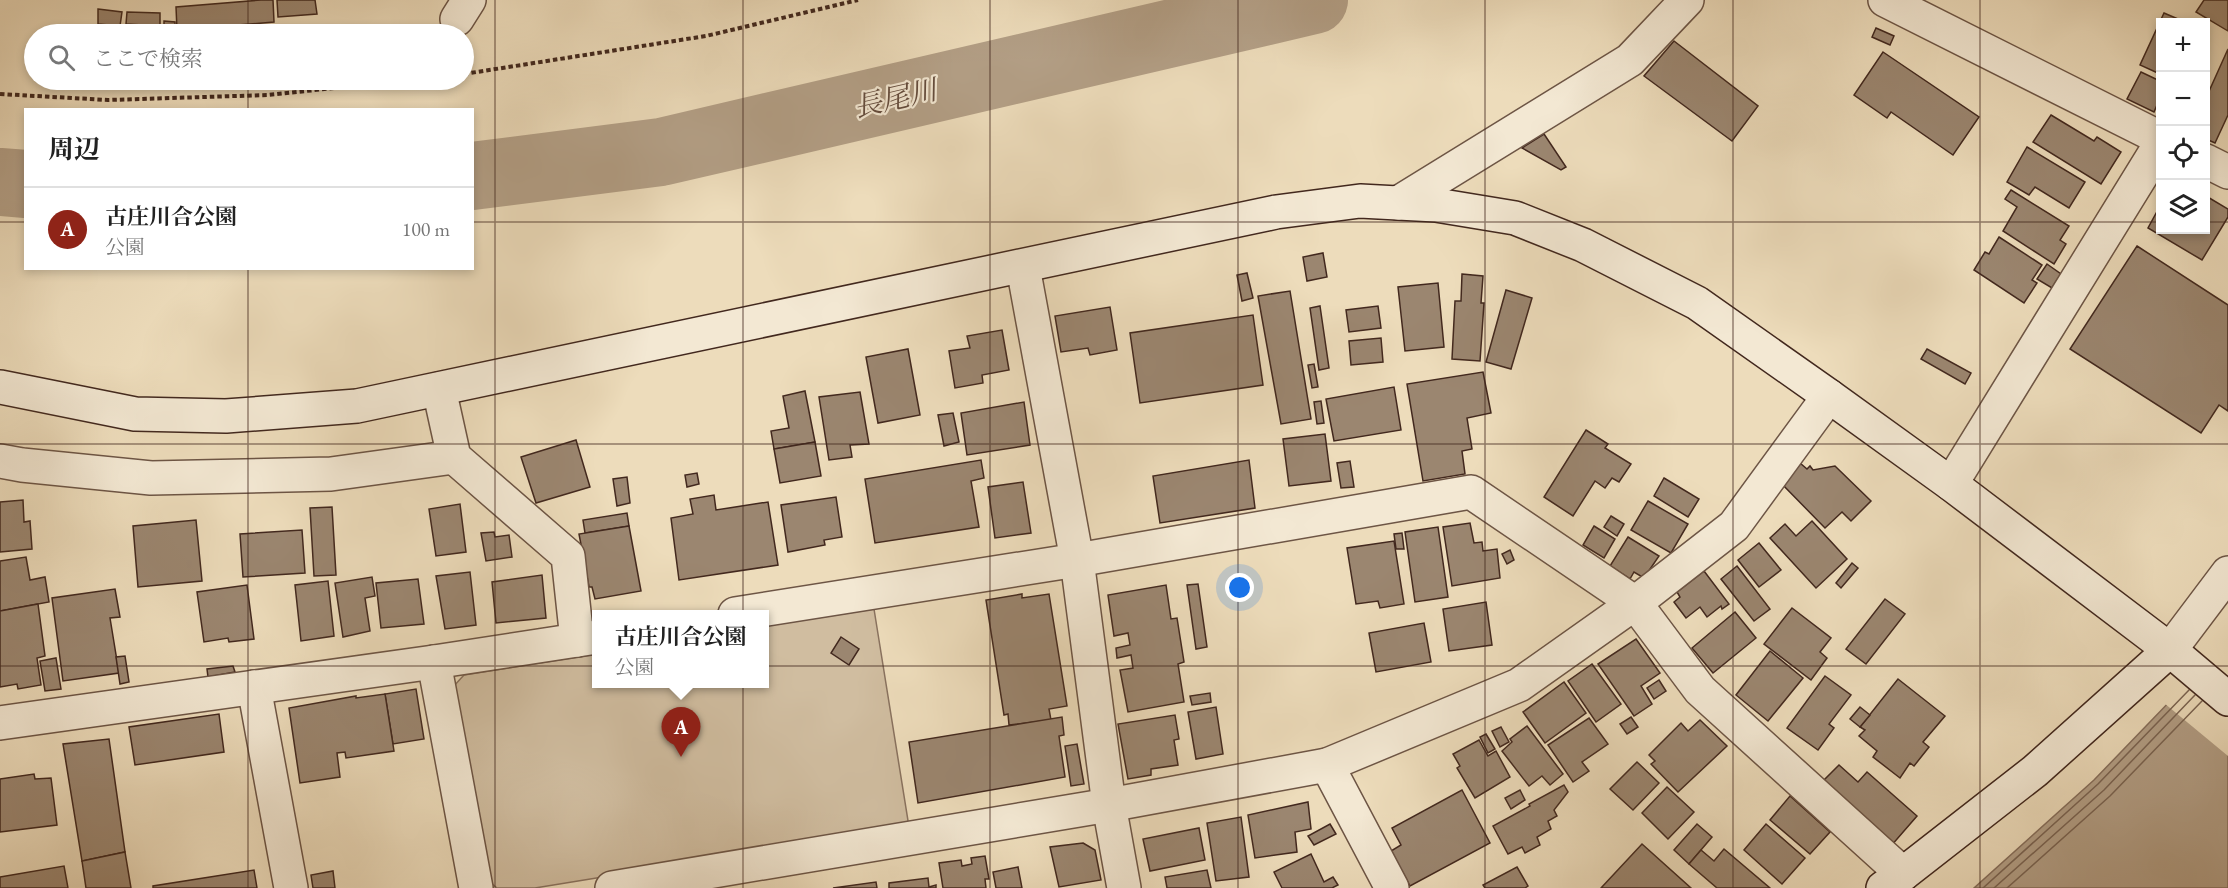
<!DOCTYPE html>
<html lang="ja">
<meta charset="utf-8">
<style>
body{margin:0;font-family:"EB Garamond","Noto Serif JP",serif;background:#f6f6f6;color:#222}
.controls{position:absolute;right:18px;top:18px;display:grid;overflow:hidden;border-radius:0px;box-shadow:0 3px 9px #0003}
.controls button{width:54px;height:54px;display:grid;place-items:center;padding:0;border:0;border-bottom:2px solid #e0e0e0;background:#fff;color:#222;font:30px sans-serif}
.you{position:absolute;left:1240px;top:588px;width:21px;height:21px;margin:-15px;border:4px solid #fff;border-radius:50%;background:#1a73e8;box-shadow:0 0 0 9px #1a73e833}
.badge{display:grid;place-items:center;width:39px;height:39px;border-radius:50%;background:#8f2418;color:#fff;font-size:20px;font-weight:700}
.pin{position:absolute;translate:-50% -50px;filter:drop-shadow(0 2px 3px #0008)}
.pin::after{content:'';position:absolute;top:32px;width:21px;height:18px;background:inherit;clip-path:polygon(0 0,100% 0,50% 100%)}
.popup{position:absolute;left:592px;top:610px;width:177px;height:78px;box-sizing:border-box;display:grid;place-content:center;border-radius:0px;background:#fff;filter:drop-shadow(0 2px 4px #0005);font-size:20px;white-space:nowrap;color:#767676}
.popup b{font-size:22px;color:#222}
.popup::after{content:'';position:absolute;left:50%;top:100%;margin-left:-12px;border:12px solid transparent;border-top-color:#fff}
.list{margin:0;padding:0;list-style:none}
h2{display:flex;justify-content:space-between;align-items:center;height:78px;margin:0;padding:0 24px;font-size:26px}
h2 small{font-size:20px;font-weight:400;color:#767676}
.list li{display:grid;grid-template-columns:39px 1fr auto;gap:18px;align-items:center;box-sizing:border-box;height:84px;padding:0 24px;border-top:2px solid #e0e0e0}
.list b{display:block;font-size:22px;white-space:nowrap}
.list p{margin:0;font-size:20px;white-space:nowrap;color:#767676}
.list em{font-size:20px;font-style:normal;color:#767676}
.icon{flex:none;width:33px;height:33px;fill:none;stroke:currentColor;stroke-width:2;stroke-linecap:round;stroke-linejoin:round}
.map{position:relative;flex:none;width:2228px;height:888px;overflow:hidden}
.search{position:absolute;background:#fff;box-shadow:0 3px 9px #0003;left:24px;top:24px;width:450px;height:66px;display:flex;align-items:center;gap:15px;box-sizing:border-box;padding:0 21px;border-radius:33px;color:#767676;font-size:22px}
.panel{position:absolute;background:#fff;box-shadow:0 3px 9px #0003;left:24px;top:108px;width:450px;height:162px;border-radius:0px}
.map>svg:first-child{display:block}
.green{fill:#d0bda0;stroke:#89725f;stroke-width:1.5}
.water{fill:#b39f86;stroke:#866f5c;stroke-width:1.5}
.pier{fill:#eddcbb}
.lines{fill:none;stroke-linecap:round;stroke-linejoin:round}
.shore{stroke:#7a6452;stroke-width:1.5}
.river{stroke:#b39f86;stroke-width:68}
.building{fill:#9b8670;stroke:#42281e;stroke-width:1.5}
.street-casing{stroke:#6d5545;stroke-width:36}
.secondary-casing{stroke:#42281e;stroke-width:36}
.path{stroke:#42281e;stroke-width:4;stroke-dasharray:4.5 3;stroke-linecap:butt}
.street{stroke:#f3e8d3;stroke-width:33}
.secondary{stroke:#f3e8d3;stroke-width:33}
.grid{fill:none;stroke:#42281e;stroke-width:1.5;stroke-opacity:0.55}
.labels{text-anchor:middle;stroke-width:4.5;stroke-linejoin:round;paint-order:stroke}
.water-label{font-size:28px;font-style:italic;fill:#644c3d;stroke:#f3e8d3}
</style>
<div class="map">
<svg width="2228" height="888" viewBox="0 0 2228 888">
<rect width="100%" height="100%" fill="#eddcbb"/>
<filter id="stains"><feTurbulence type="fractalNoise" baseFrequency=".00333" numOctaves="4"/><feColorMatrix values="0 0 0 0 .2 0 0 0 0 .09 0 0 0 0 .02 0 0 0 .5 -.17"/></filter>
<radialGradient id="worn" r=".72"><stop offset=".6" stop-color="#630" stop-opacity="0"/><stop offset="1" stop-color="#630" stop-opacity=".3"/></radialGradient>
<polygon class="green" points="874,609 909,827 535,888 497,888 484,877 453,687 464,675 597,654 597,684 765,684 765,626"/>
<polygon class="water" points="2228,641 2228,888 1974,888 2094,780"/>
<polygon class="pier" points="2228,638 2228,756 2164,703"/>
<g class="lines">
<g class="shore">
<polyline points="1983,888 2098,784 2189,690"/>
<polyline points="1994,888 2104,790 2195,695"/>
<polyline points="2007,888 2110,796 2202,701"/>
</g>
<g class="river">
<polyline points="472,176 661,152 1314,0"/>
<polyline points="0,182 26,184"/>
</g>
</g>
<g class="building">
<polygon points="261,0 273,0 274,22 177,30 176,7"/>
<polygon points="277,0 315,0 317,14 278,17"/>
<polygon points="2204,0 2228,0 2228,31 2196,12"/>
<polygon points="98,9 122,12 120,26 98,24"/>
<polygon points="127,12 160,13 160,26 126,24"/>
<polygon points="2164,13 2185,22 2160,22 2160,74 2140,65"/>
<polygon points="164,21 175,22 175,30 164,30"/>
<polygon points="1876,28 1894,36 1890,45 1872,37"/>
<polygon points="1674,41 1758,106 1732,141 1644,76"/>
<polygon points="2228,49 2228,115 2215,143 2206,139 2206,98"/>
<polygon points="1883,52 1979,117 1953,155 1891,112 1887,118 1854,95"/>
<polygon points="2141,72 2160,81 2160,98 2154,112 2127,99"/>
<polygon points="2051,115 2094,141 2097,137 2121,152 2101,184 2033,142"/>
<polygon points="1544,134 1566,167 1561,170 1522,148"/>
<polygon points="2027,147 2085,182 2069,208 2035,187 2029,195 2007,182"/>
<polygon points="2011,190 2069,226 2060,240 2066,244 2054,264 2003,231 2017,207 2005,199"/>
<polygon points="2206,196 2228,209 2228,217 2202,260 2148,228 2160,206 2160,230 2206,230"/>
<polygon points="1999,237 2042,265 2032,280 2037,283 2024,303 1974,270 1985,252 1989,254"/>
<polygon points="2137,246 2228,305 2228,411 2219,405 2201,433 2070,349"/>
<polygon points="1323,253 1327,277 1307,281 1303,257"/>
<polygon points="2047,264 2061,274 2052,288 2037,279"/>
<polygon points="1247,273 1253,298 1242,301 1237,275"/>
<polygon points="1462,274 1483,276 1481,303 1484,303 1480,361 1452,359 1455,301 1461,301"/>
<polygon points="1438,283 1444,347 1405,351 1398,287"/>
<polygon points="1506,290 1532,298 1511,369 1486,362"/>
<polygon points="1290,291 1311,419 1281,424 1258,296"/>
<polygon points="1320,306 1329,368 1319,370 1310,308"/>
<polygon points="1378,306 1381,328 1349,332 1346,310"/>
<polygon points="1110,307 1117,350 1090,355 1088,348 1061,352 1055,316"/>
<polygon points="1253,315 1263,385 1140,403 1130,333"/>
<polygon points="1002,330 1009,370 982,375 983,383 955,388 949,351 970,348 967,336"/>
<polygon points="1381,338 1383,362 1351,365 1349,341"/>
<polygon points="908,349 920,415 878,423 866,357"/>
<polygon points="1927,349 1971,373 1965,384 1921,359"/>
<polygon points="1314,364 1318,387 1312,388 1308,365"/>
<polygon points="1483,372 1491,413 1467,418 1472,449 1462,451 1465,474 1423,481 1407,384"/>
<polygon points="1394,387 1401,430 1334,441 1326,399"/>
<polygon points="805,391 815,442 774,449 771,431 789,428 783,396"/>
<polygon points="860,392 869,444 850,445 852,457 829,460 819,397"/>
<polygon points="1321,401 1324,423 1317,424 1314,402"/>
<polygon points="1024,402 1030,445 967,455 961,413"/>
<polygon points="953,413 959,442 944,446 938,415"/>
<polygon points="1586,430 1608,444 1605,448 1631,464 1619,482 1612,478 1605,488 1595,481 1573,516 1544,497"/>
<polygon points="1325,434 1331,481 1289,486 1283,439"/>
<polygon points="576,440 590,487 536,503 521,457"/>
<polygon points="815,442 821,476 780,483 774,449"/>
<polygon points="981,460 984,478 971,481 979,527 875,543 865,479"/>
<polygon points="1249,460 1255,508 1160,523 1153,476"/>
<polygon points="1350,461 1354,487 1341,488 1337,463"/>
<polygon points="1800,463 1807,469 1810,466 1813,470 1835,466 1871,501 1851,521 1842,512 1825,528 1780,482"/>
<polygon points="697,473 699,484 687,487 685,475"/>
<polygon points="627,477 630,503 617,506 613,479"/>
<polygon points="1664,478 1699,499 1688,517 1654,496"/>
<polygon points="1023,482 1031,533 995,538 988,487"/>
<polygon points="714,495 716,510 768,502 778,565 679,580 671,518 693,514 690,499"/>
<polygon points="836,497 842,537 824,540 825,545 788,552 781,505"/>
<polygon points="23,500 24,522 30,521 32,549 0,552 0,502"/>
<polygon points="1648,501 1688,524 1671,553 1631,530"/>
<polygon points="460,504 466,552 436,556 429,509"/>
<polygon points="332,507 336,575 314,576 310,508"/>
<polygon points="627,513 629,526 585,533 583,520"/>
<polygon points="1611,516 1624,524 1617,536 1604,527"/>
<polygon points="196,520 202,581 138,587 133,526"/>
<polygon points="1812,521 1847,559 1816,588 1770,538 1785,524 1796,536"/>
<polygon points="1470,523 1474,543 1482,542 1483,551 1497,549 1500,578 1452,586 1443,527"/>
<polygon points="629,526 641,591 595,599 592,587 589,587 579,534"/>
<polygon points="1594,526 1615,539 1604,558 1583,545"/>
<polygon points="1438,527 1448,597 1415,602 1405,532"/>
<polygon points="302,530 305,573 243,577 240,534"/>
<polygon points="494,532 495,537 509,535 512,557 486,561 481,533"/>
<polygon points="1402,533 1404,549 1396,549 1394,534"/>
<polygon points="1628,537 1659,556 1644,578 1634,572 1630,579 1610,566"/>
<polygon points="1394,541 1404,604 1380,608 1378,601 1356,604 1347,548"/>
<polygon points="1759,543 1781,570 1759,587 1738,560"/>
<polygon points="1510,550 1514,560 1507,564 1502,554"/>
<polygon points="26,557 30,580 45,577 49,602 0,611 0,561"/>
<polygon points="1852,563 1858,568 1841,588 1836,583"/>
<polygon points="1737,566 1770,609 1754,621 1721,579"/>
<polygon points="1704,571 1729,604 1722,609 1721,606 1707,617 1700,607 1686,618 1674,602 1680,597 1677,592"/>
<polygon points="470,572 476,625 445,629 436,576"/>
<polygon points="542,575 546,618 496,623 492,582"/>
<polygon points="372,577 375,596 365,598 370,631 343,637 335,583"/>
<polygon points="418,579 424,624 381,628 376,583"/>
<polygon points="328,581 334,636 301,641 295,585"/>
<polygon points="1198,584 1207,647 1196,649 1187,585"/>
<polygon points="247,585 254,639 229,642 228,638 204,642 197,592"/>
<polygon points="1166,585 1171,619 1177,618 1184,662 1178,664 1184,702 1128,712 1120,670 1133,668 1131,655 1117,658 1116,648 1130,645 1128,633 1114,636 1108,595"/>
<polygon points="115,589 120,617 110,618 119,673 63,681 52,598"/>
<polygon points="1022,594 1022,598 1049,594 1067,706 1049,709 1051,720 1009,725 1008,714 1004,715 986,600"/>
<polygon points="1885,599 1905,614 1866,664 1846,649"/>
<polygon points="1486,602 1492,645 1449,651 1443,609"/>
<polygon points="38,604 45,656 37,658 41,685 18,689 17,684 0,687 0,611"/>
<polygon points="1792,608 1831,638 1820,652 1827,658 1811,680 1764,644"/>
<polygon points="1735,612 1756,638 1713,673 1692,648"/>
<polygon points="1424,623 1431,662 1376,672 1369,633"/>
<polygon points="841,637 859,649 849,665 831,653"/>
<polygon points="1636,639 1660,673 1641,686 1652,704 1634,716 1598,664"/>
<polygon points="1770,651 1803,678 1768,721 1736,695"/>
<polygon points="125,656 129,682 120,684 116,657"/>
<polygon points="56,658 61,689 45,691 40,661"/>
<polygon points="1592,664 1621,704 1596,722 1568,681"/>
<polygon points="233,666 235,672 208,677 207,669"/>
<polygon points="1825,676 1851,695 1829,724 1834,728 1818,750 1787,728"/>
<polygon points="1898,679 1945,716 1923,742 1929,747 1914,766 1910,763 1900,778 1873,757 1877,751 1859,736 1865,730 1860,727"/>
<polygon points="1659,680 1666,691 1654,699 1647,688"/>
<polygon points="1564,682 1586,713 1545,743 1523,712"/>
<polygon points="416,689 424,739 393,744 385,694"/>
<polygon points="1210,693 1211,702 1192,705 1190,696"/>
<polygon points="385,694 394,751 346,758 345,752 337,753 340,777 300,783 289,708 356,696 356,698"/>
<polygon points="1216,707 1223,754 1196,759 1188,712"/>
<polygon points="1860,707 1870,715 1860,727 1850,719"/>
<polygon points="219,714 224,752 135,765 129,727"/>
<polygon points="1175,715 1179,739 1174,740 1178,765 1151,769 1151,775 1128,779 1118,724"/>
<polygon points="1062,717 1064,735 1059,736 1065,777 918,803 909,742"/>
<polygon points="1631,717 1638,727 1627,734 1620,724"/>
<polygon points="1589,718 1608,744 1582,762 1589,771 1573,782 1548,745"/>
<polygon points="1700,720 1727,746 1678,792 1651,764 1655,761 1649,755 1681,723 1688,731"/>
<polygon points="1527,726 1563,774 1550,785 1542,776 1529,786 1502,751 1512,742 1510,739"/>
<polygon points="1501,727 1509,742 1500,747 1492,731"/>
<polygon points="1486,734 1495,749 1488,753 1480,737"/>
<polygon points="109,739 125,852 82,861 63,744"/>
<polygon points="1479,740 1488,756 1496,751 1510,777 1475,798 1457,768 1460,766 1453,754"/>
<polygon points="1077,744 1084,784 1071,786 1065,746"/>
<polygon points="1637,762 1659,783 1633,810 1610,789"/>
<polygon points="1839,765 1858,782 1867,772 1917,816 1891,846 1821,783"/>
<polygon points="34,774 35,779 51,778 57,825 0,832 0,779"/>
<polygon points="1564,785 1568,792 1554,810 1557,816 1548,821 1551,829 1537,837 1540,845 1525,853 1522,847 1508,854 1493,826 1530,806 1529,804"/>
<polygon points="1667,787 1694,812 1668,839 1642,813"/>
<polygon points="1462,790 1490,843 1410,886 1391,851 1401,845 1392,828"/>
<polygon points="1520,790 1525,800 1511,809 1505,798"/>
<polygon points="1790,796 1830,832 1810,854 1770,820"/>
<polygon points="1308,802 1311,829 1295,832 1297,852 1255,858 1248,815"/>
<polygon points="1241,817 1249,877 1216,881 1207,823"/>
<polygon points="1330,824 1336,834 1314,845 1308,836"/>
<polygon points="1697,824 1712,837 1689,864 1674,850"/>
<polygon points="1766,824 1805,858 1782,884 1744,850"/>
<polygon points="1199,828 1205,860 1150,871 1143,839"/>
<polygon points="1083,843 1095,850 1101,880 1059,887 1050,847"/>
<polygon points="1642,844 1691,888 1601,888"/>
<polygon points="1724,849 1770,888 1717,888 1689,864 1701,850 1714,861"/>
<polygon points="125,852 131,888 86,888 82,861"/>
<polygon points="1311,854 1324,882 1333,877 1338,885 1332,888 1282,888 1274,872"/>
<polygon points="985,856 989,879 985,879 986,888 943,888 939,863 961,860 962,866 972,864 971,858"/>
<polygon points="64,866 68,888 0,888 0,877"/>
<polygon points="1018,867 1022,888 996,888 993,872"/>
<polygon points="1517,867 1528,886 1525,888 1485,888 1483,885"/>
<polygon points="254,870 257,888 153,888 153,886"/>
<polygon points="1207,870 1211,888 1167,888 1165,877"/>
<polygon points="333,871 335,888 313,888 311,875"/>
<polygon points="928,878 929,887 936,885 936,888 889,888 889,883"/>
<polygon points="876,882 877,888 833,888"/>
</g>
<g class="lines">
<defs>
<g id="street">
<polyline points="1885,0 2160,138"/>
<polyline points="457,19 469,0"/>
<polyline points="2206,161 2228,172"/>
<polyline points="1398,203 1630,60 1687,0"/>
<polyline points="1023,267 1077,560 1109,805 1124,888"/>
<polyline points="439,389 454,457 568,556 577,640"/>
<polyline points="0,461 22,465 151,478 331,474 454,457"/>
<polyline points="1951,484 2160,145"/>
<polyline points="735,614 1077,560 1471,492 1635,603 1700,690 1903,874"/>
<polyline points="2170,650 2228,573"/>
<polyline points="434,662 476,888"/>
<polyline points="254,687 291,888"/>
<polyline points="0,723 434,662 597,637"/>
<polyline points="1327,765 1392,888"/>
<polyline points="612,888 1109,805 1327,765 1519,685 1635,603 1734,526 1829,396"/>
</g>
<g id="secondary">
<polyline points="0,387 135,414 226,416 357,406 1276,212 1360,201 1436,205 1515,218 1583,245 1697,303 1829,396 1951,484 2170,650 2228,699"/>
<polyline points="1883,888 1903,874 2035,771 2170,650"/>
</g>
</defs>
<use href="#street" class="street-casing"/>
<use href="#secondary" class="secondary-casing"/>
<g class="path">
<polyline points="464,61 465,73"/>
<polyline points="464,74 706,36 858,0"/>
<polyline points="0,94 108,100 268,95 410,80"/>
</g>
<use href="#street" class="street"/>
<use href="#secondary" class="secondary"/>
</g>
<path class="grid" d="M 248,0 L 248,34M 495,0 L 495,888M 743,0 L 743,888M 990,0 L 990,888M 1238,0 L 1238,888M 1485,0 L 1485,888M 1733,0 L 1733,888M 1980,0 L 1980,888M 248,80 L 248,110M 0,222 L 26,222M 472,222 L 2160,222M 2206,222 L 2228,222M 248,268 L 248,888M 0,444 L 2228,444M 0,666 L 2228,666"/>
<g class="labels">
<g class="water-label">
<text transform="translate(895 98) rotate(-13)" y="10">長尾川</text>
</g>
</g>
<rect width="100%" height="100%" filter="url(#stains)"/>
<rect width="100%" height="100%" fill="url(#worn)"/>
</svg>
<div class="controls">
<button>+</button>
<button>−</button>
<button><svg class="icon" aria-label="locate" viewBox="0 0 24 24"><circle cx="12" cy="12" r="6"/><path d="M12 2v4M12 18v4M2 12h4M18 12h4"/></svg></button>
<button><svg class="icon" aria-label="layers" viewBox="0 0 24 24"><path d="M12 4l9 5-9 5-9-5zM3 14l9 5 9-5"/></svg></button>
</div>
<div class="you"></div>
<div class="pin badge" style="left:681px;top:757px">A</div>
<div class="popup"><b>古庄川合公園</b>公園</div>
<div class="search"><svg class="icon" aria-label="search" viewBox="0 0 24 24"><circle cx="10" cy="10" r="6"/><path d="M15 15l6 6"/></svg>ここで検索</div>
<section class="panel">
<h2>周辺<small></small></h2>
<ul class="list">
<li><span class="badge">A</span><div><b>古庄川合公園</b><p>公園</p></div><em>100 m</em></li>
</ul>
</section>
</div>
